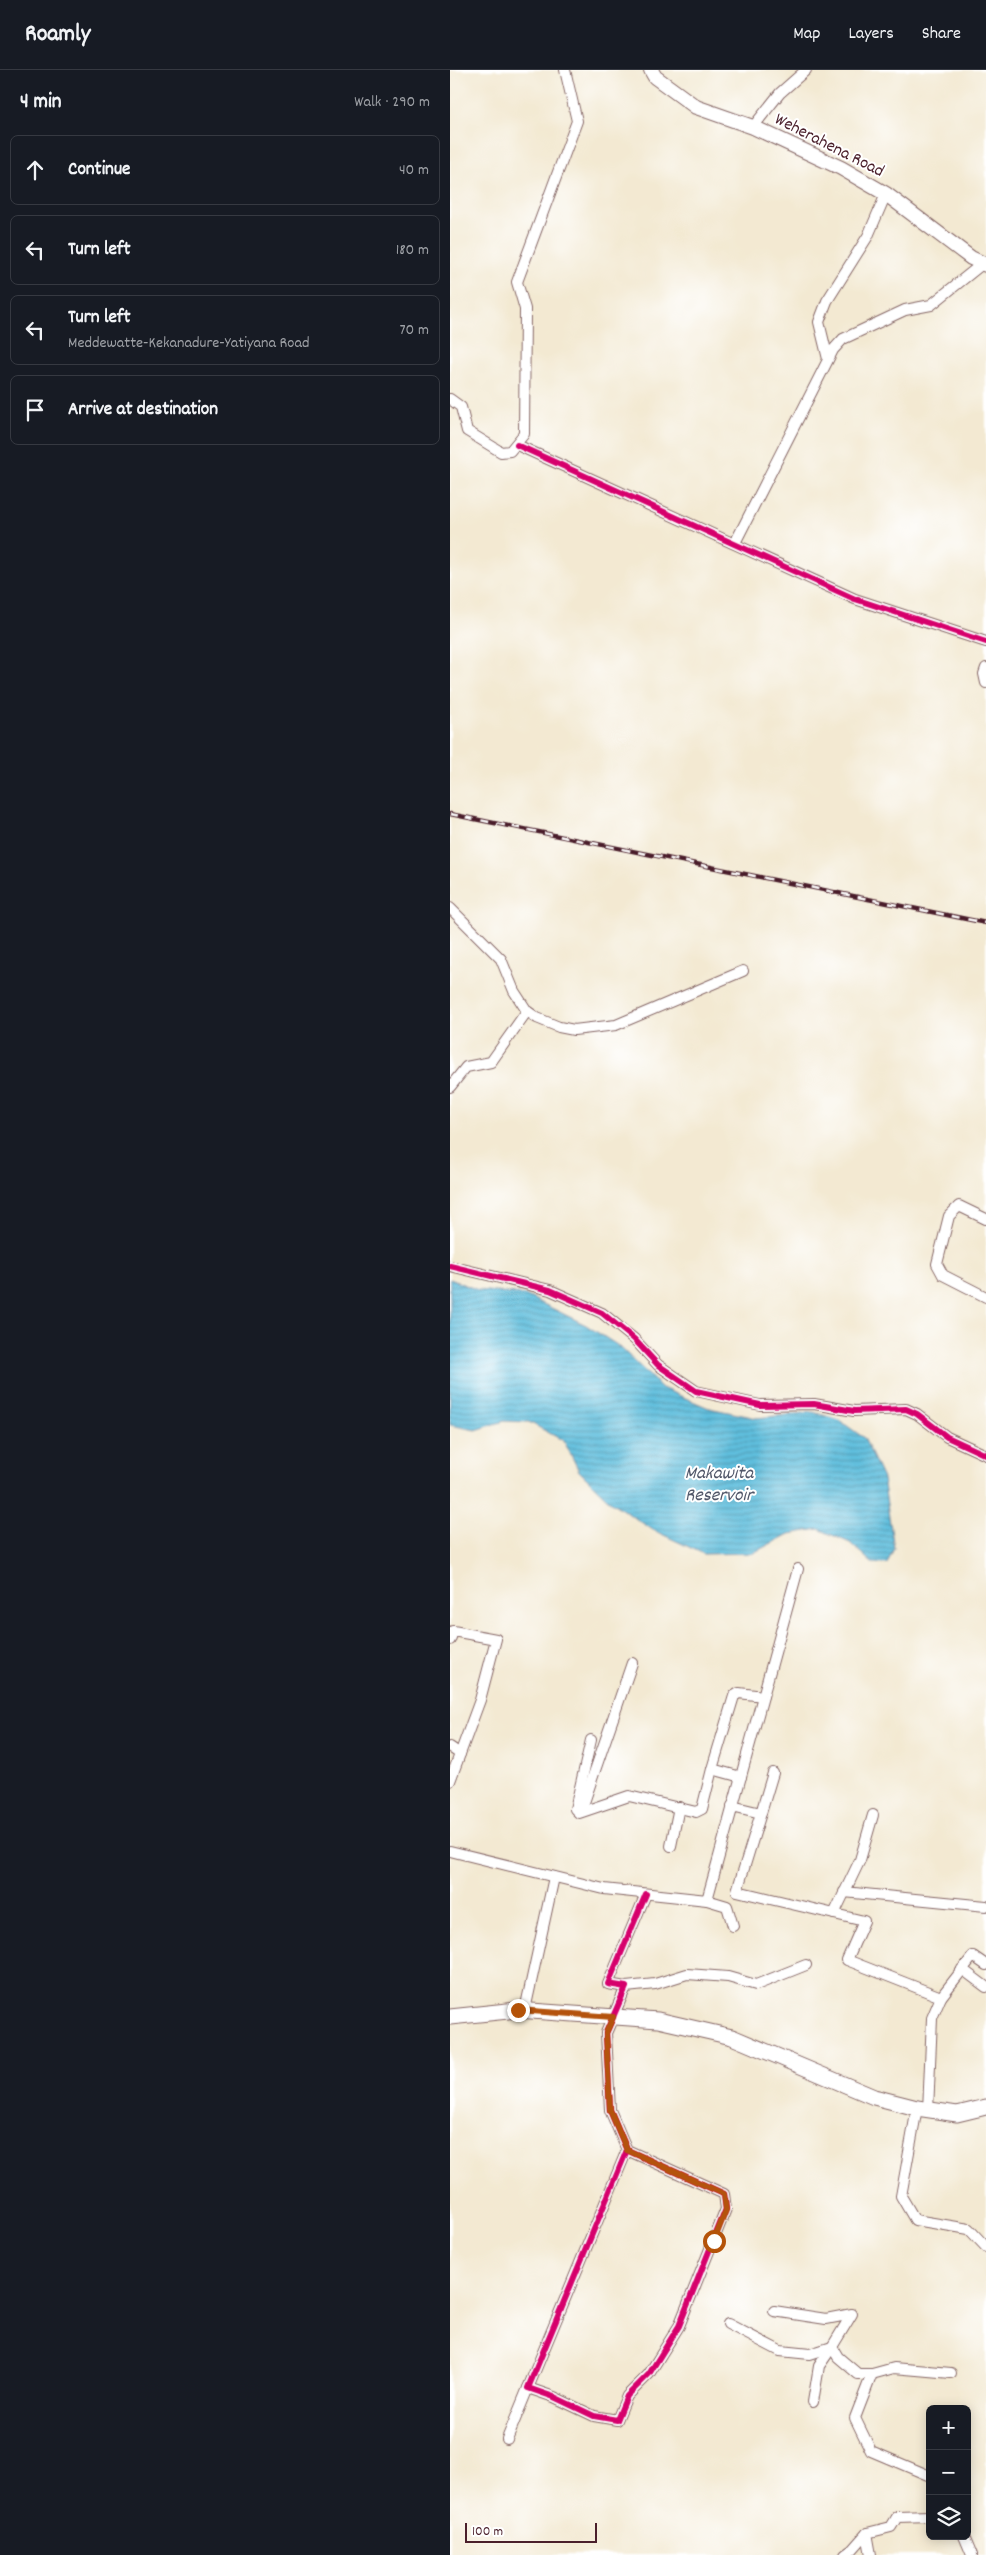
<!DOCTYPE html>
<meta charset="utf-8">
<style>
body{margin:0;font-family:Dekko,sans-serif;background:#242831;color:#f1f3f6}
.controls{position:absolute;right:15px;bottom:15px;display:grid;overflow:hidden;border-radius:8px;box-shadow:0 2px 12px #0003}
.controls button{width:45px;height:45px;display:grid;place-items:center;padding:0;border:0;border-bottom:1px solid #363941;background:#171b24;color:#f1f3f6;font:25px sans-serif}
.scale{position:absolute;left:15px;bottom:12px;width:132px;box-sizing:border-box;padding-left:5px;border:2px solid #4a1f2b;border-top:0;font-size:14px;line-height:18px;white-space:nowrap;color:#4a1f2b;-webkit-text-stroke:4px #fff;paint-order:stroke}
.stop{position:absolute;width:15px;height:15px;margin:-11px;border:4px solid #b45309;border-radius:50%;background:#fff}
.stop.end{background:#b45309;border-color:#fff;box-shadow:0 1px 5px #0008}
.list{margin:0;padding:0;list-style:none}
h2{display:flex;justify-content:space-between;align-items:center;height:65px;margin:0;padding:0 20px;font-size:21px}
h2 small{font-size:16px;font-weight:400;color:#9ea1a6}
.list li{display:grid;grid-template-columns:32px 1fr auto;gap:15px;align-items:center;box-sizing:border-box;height:70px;margin:0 10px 10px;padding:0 10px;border:1px solid #363941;border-radius:8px}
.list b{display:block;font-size:19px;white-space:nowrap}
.list p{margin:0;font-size:16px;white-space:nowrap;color:#9ea1a6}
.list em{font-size:16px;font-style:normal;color:#9ea1a6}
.icon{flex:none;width:28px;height:28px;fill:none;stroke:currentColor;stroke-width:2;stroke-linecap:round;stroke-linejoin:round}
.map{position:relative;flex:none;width:536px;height:2485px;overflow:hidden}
header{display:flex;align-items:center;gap:30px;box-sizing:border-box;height:70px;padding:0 25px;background:#171b24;border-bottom:1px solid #363941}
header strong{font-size:24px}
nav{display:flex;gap:28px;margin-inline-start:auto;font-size:18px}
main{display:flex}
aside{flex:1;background:#171b24}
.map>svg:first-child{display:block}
.water{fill:url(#water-rules);stroke:#546e84}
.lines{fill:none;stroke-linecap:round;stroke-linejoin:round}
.minor-casing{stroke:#856665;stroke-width:12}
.secondary-casing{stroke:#856665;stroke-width:16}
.primary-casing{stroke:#856665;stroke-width:17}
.minor{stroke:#fff;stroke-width:10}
.secondary{stroke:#fff;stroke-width:14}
.primary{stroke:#fff;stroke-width:15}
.rail-casing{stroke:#4a1f2b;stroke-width:4.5}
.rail{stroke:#fff;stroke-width:2.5;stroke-dasharray:8;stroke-linecap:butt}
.cycleway-casing{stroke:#fff;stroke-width:9}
.cycleway{stroke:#d6006c;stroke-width:6}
.route{stroke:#b45309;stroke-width:6}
.labels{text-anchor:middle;stroke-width:4;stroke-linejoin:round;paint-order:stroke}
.street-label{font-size:18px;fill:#4a1f2b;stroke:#fff}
.water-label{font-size:19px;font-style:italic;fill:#515769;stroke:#fff}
</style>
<header>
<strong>Roamly</strong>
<nav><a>Map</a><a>Layers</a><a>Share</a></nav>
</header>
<main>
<aside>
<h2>4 min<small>Walk · 290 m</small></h2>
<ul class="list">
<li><svg class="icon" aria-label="ahead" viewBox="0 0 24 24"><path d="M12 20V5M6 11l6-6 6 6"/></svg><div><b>Continue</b></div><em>40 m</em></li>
<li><svg class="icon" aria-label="left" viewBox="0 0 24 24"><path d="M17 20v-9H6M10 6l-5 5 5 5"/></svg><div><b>Turn left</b></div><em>180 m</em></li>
<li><svg class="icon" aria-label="left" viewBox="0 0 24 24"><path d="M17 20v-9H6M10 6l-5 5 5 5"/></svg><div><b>Turn left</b><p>Meddewatte-Kekanadure-Yatiyana Road</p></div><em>70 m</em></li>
<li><svg class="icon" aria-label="arrive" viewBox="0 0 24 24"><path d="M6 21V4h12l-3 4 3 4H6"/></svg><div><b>Arrive at destination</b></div></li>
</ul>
</aside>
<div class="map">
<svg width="536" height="2485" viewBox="0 0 536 2485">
<defs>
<pattern id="water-rules" width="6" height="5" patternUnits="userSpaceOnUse" patternTransform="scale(1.25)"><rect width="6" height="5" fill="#5fbedd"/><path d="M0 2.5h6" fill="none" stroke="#509ab3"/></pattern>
</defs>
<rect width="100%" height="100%" fill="#fff"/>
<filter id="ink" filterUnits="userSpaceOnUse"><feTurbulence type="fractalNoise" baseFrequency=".02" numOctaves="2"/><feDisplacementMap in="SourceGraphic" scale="10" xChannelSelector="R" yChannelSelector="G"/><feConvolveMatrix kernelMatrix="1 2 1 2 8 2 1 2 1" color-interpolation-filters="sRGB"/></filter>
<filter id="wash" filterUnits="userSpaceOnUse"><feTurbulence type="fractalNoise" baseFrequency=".0096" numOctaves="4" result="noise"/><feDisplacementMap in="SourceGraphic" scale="20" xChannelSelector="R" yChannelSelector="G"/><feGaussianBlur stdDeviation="1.12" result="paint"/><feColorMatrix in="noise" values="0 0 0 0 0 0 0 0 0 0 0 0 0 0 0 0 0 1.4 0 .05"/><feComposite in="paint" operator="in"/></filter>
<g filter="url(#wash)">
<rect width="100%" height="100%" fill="#f3e9d2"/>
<polygon class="water" points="0,1209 28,1220 75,1225 136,1255 170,1277 212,1318 259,1338 307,1348 363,1342 389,1350 414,1368 433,1409 444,1478 437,1494 422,1493 400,1473 369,1459 339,1464 303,1483 254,1484 203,1460 161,1432 129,1401 114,1371 79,1352 54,1351 26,1360 0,1355"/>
</g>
<g filter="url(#ink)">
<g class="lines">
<defs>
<g id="minor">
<polyline points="303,57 330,23 356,0"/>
<polyline points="378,289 369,252 377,231 418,166 436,124"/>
<polyline points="0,329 11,337 17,361 51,382 60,381 74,364 75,239 67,212 127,51 115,0"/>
<polyline points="67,375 405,529 536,572"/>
<polyline points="285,473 383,280 393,269 455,240 481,235 532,194"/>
<polyline points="536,598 534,604 536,613"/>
<polyline points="0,838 51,889 64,921 77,941 87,948 109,957 124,960 166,955 293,901"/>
<polyline points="0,1017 16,997 41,992 77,941"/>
<polyline points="536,1149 509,1136 499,1146 487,1194 493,1205 536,1227"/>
<polyline points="0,1196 100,1220 152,1243 184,1269 208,1295 246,1321 310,1335 364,1334 404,1341 456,1339 467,1344 497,1367 536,1385"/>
<polyline points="0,1570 3,1561 46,1569 30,1630 0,1711"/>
<polyline points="141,1670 125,1739 129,1743 179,1726 246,1742 252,1739 262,1699"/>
<polyline points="0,1677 10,1684"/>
<polyline points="291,1707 262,1699 284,1626 289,1623 313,1626"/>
<polyline points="282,1736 311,1743 323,1703"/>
<polyline points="131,1741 182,1593"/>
<polyline points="311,1743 287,1821 414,1851 397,1890 491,1927 482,1948 478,2041"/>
<polyline points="221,1776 229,1737"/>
<polyline points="0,1781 154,1819 257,1830 348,1499"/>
<polyline points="394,1822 536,1836"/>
<polyline points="257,1830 277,1836 283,1856"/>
<polyline points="384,1844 410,1790 423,1745"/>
<polyline points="512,1899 536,1917"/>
<polyline points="176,1917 205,1914 237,1904 278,1907 306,1915 356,1895"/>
<polyline points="491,1927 523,1886 536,1895"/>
<polyline points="75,1940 104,1807"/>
<polyline points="467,2038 451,2126 465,2150 519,2159 536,2177"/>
<polyline points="177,2080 78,2318 104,2327 144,2346 167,2350 177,2326 199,2304 229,2256 276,2139 274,2124 177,2080 160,2040 156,1963 176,1917 158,1914 196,1824"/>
<polyline points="324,2241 376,2249 402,2244 382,2277 388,2287 408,2304 422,2304"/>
<polyline points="278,2254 330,2281 360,2284 382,2277"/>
<polyline points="363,2332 369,2296 382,2277"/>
<polyline points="57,2369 78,2318"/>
<polyline points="480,2406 421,2381 405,2348 422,2304 444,2298 501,2303"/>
<polyline points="514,2466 522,2485"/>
<polyline points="395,2485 402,2480 417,2463"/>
<polyline points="421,2485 417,2463 441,2457 447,2447 480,2446"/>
</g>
<polyline id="secondary" points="201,0 205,7 246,37 303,57 391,98 436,124 521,188 536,195"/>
<polyline id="primary" points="0,1947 67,1940 208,1950 282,1967 424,2027 467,2038 507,2044 536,2037"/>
</defs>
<use href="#minor" class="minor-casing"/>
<use href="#secondary" class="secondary-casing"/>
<use href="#primary" class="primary-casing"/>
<use href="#minor" class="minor"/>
<use href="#secondary" class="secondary"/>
<use href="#primary" class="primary"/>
<defs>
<polyline id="rail" points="0,744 536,853"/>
</defs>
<use href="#rail" class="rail-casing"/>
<use href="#rail" class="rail"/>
<defs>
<g id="cycleway">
<polyline points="67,375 405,529 536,572"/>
<polyline points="0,1196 100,1220 152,1243 184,1269 208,1295 246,1321 310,1335 364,1334 404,1341 456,1339 467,1344 497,1367 536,1385"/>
<polyline points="177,2080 78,2318 104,2327 144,2346 167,2350 177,2326 199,2304 229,2256 276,2139 274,2124 177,2080 160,2040 156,1963 176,1917 158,1914 196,1824"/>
</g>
</defs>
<use href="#cycleway" class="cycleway-casing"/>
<use href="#cycleway" class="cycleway"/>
</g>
</g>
<g class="lines" filter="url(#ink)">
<polyline class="route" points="68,1940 163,1947 156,1963 160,2040 177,2080 274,2124 276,2140 264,2171"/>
</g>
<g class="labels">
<g class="street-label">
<text transform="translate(380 74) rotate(27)" y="6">Weherahena Road</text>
</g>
<g class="water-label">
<text x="269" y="1408">Makawita<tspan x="269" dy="22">Reservoir</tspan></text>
</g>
</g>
</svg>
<div class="controls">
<button>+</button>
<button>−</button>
<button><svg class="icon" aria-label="layers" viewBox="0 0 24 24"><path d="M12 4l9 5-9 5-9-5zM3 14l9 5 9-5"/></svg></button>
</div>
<div class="scale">100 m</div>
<div class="stop" style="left:264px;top:2171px"></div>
<div class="stop end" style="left:68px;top:1940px"></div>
</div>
</main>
